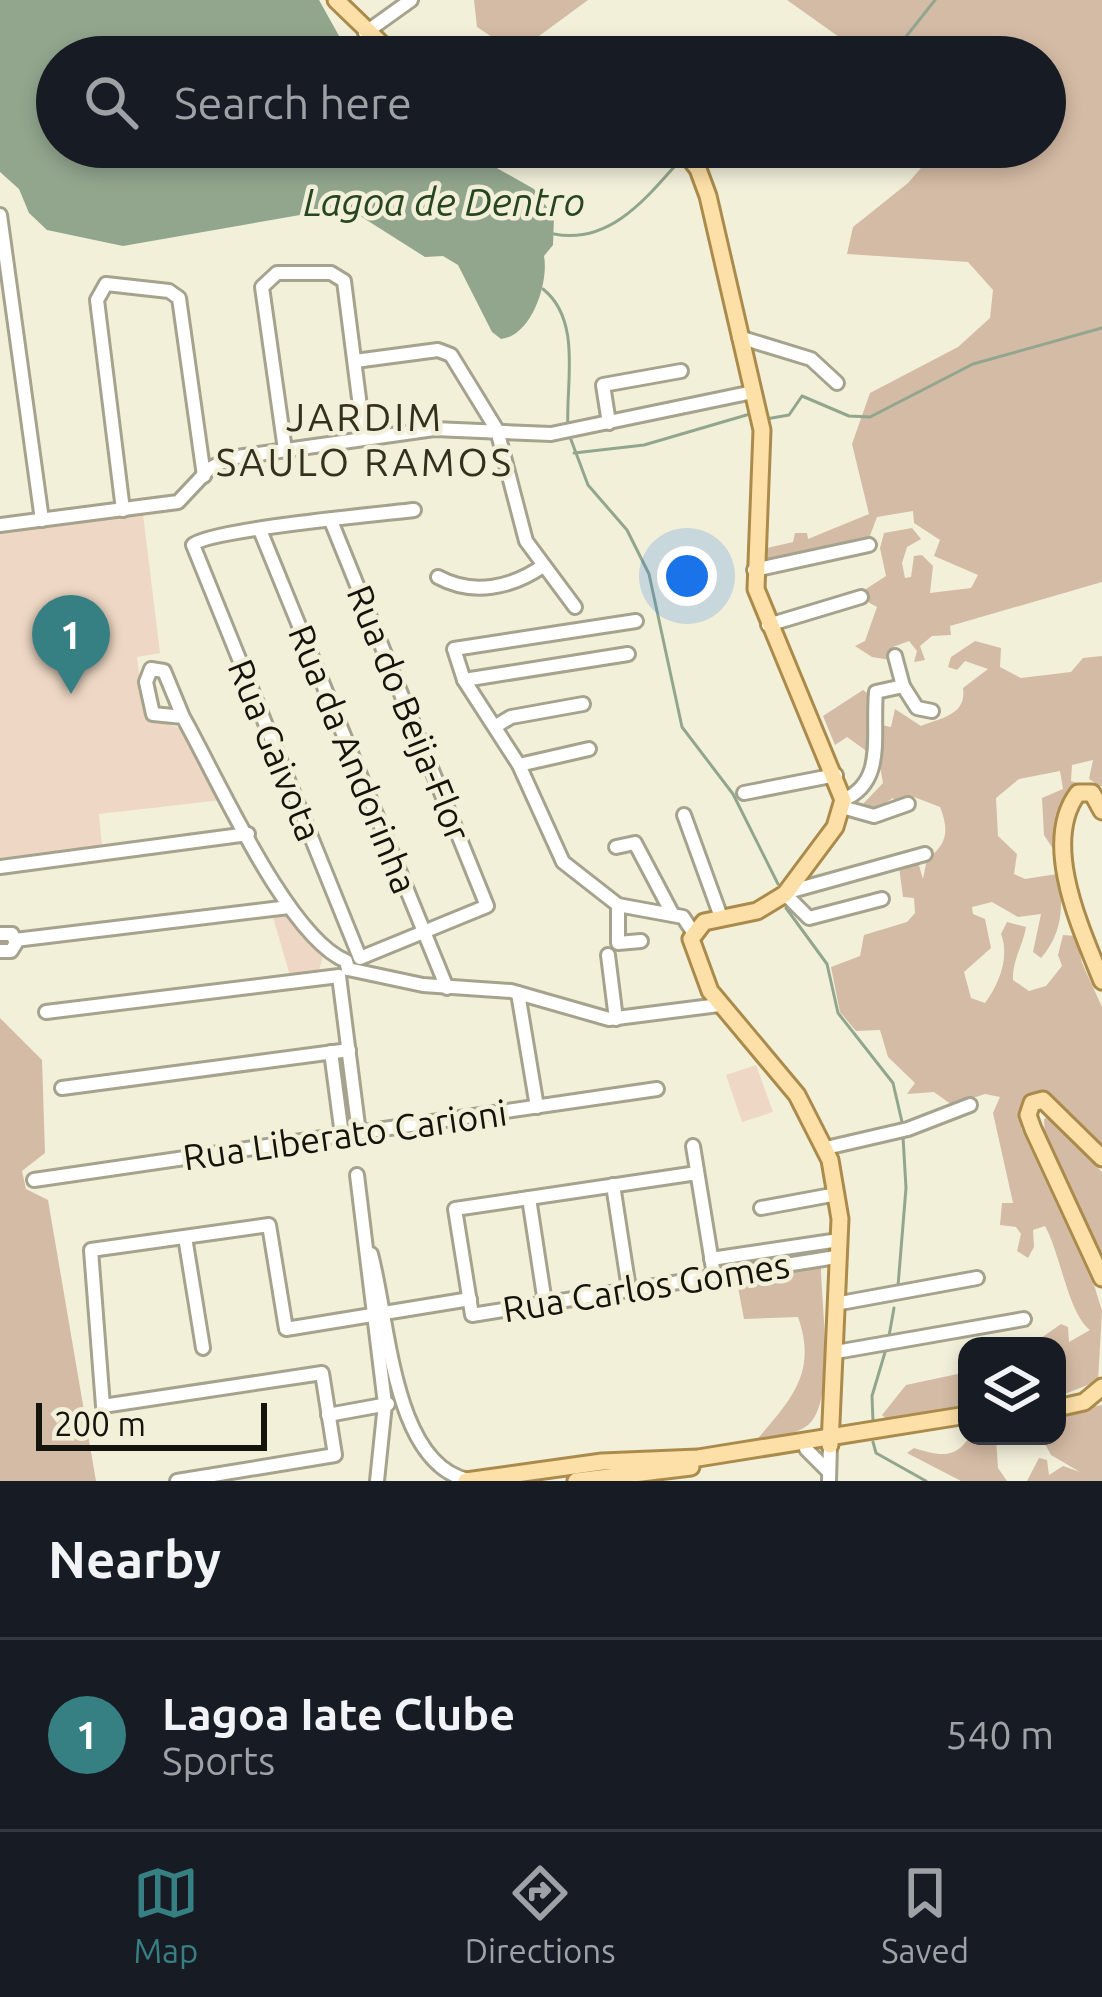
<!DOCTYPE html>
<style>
body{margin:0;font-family:Ubuntu,sans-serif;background:#242831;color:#f1f3f6}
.controls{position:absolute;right:36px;bottom:36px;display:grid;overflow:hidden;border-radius:24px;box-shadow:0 6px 18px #0003}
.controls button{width:108px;height:108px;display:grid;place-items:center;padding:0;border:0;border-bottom:3px solid #363941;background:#171b24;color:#f1f3f6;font:60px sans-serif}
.scale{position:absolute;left:36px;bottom:30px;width:231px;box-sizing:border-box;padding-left:12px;border:6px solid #14130c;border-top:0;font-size:33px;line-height:42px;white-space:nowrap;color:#14130c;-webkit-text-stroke:9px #f3f0da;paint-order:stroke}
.you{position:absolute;left:687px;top:576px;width:42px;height:42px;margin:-30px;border:9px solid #fff;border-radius:50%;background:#1a73e8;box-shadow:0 0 0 18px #1a73e833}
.badge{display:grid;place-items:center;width:78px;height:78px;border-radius:50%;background:#367f82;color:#fff;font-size:39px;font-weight:700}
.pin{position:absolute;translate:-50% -99px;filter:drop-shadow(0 3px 6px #0008)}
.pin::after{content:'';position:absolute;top:63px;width:42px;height:36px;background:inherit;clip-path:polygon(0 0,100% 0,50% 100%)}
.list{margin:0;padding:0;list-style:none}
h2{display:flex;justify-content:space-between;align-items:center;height:156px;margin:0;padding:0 48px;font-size:51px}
h2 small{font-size:39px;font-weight:400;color:#9ea1a6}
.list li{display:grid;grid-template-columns:78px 1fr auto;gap:36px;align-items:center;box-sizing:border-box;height:192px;padding:0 48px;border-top:3px solid #363941}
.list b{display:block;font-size:45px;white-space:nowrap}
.list p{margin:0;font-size:39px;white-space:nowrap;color:#9ea1a6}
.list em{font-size:39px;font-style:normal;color:#9ea1a6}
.icon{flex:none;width:66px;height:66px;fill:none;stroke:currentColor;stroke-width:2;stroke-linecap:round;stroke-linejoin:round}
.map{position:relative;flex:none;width:1102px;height:1481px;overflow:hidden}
.search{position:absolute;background:#171b24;box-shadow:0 6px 18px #0003;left:36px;right:36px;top:36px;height:132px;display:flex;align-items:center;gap:30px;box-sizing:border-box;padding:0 42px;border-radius:66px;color:#9ea1a6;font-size:45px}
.sheet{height:348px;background:#171b24}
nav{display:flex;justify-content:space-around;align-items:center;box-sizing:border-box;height:168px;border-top:3px solid #363941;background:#171b24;font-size:33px;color:#9ea1a6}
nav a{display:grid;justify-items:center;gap:6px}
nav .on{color:#367f82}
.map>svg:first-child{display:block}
.green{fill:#eed7c4}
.forest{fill:#d4bba5}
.water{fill:#92a68e}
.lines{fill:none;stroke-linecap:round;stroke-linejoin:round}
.stream{stroke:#92a68e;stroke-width:3}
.minor-casing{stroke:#a5a28d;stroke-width:18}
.major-casing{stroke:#ab8b4c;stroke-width:21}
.minor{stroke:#fff;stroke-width:12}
.major{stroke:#fde0a8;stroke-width:15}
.labels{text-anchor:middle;stroke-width:9;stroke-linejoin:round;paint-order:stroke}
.street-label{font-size:36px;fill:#14130c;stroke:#f3f0da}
.water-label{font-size:39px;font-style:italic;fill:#274520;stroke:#f3f0da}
.neighbourhood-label{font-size:39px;letter-spacing:3px;fill:#33301e;stroke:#f3f0da}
</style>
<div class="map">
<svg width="1102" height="1481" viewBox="0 0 1102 1481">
<rect width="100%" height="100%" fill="#f3f0da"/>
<g class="green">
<polygon points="143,514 160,653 137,657 145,717 180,728 222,800 99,814 102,846 0,859 0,533"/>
<polygon points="272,914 287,914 323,956 318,974 291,979"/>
<polygon points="756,1065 773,1112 742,1122 726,1075"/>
</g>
<g class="forest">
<polygon points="474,0 588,0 516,53 477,27"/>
<polygon points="787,0 1102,0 1102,582 950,626 951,635 932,636 920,646 925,660 914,662 917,651 909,641 893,647 891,660 872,657 855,646 865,641 877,607 866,601 866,589 886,576 880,548 884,533 912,528 921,539 907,547 902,563 905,578 911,577 914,556 922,555 933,566 930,593 971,588 978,575 934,556 940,540 914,523 913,511 877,517 868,541 763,565 763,549 793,542 795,533 807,533 808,539 869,514 852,444 870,393 958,347 990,318 993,290 968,262 847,254 853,227 908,183 939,147 1045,147 1045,57 889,57 856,49"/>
<path d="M 975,641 L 1001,648 L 1000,667 L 1021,678 L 1071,672 L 1083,658 L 1102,656 L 1102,787 L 1089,779 L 1093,760 L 1072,765 L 1071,781 L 1085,786 L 1057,855 L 1044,835 L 1042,798 L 1063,789 L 1060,771 L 1019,779 L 996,798 L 998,836 L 1017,854 L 1014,874 L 1025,879 L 1057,874 C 1065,904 1062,934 1041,958 L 1033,952 L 1041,914 L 1018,917 L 992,902 L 972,907 L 973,914 L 985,919 L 991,948 L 964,972 L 971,998 L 985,1003 C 999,984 1010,957 1001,934 L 1007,922 L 1026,927 C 1023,946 1012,960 1013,980 L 1029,991 L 1046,986 L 1062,966 L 1058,955 L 1063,935 L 1076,936 L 1082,963 L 1102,1007 L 1102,1151 L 1047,1096 L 1033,1093 L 1021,1103 L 1021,1128 L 1095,1288 L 1102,1311 L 1098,1381 L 1057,1397 L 1057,1346 L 1034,1343 L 1061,1324 L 1068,1327 L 1069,1342 L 1090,1330 C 1068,1313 1061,1255 1045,1226 L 1033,1230 L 1034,1247 L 1028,1258 L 1017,1251 L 1021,1234 L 1016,1227 L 1000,1225 L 1002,1203 L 1013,1203 L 993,1113 L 1000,1097 L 985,1094 L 952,1105 L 934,1092 L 907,1094 L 915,1083 L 888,1057 L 880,1030 L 856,1031 L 840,1012 L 831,967 L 860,956 L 864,935 L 907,922 L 915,913 L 914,898 L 903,897 L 899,867 L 918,862 L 923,879 L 927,859 C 948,844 949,830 940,807 L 914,797 L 898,805 L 893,798 L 879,807 L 861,806 L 883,783 L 879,760 L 847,737 L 835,745 L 823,716 L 863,690 L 878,701 L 876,724 L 891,727 L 895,709 L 921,726 C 941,718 967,715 963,688 L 988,669 L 965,661 L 957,670 L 948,667 L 951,657 Z"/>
<polygon points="0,1018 42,1060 45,1153 22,1171 26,1189 48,1200 96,1481 0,1481"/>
<polygon points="1049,1117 1102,1172 1102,1266 1045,1140 1044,1119"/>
<path d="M 821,1267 C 821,1301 836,1402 808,1425 C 796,1435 770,1438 755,1442 C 790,1400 818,1374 798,1317 L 744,1319 L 737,1282 Z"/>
<polygon points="967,1372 967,1410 890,1422 882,1415 906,1385"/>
<polygon points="1102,1405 1102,1481 1027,1481 1039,1458 1047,1460 1049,1475 1063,1466 1080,1472 1051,1455 1041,1436 1057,1436 1057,1413"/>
<path d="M 970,1436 L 1016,1436 L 996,1438 L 998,1468 L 1007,1481 L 961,1481 L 907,1453 L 914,1448 C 937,1455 955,1461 970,1436 Z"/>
</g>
<path class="water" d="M 0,0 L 319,0 L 343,43 L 361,57 L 57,57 L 57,147 L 460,147 L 534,189 L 554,217 L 553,245 L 544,256 C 549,282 532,336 501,339 L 492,332 L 458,265 L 443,256 L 425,257 L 346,207 L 123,246 L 47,230 L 29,213 L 19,189 L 0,172 Z"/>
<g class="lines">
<g class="stream">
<polyline points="890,57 935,0"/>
<path d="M 554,234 C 611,245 648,196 682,158"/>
<path d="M 543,289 C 583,321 565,386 568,428"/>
<polyline points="766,419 789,415 802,396 849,416 870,417 973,364 1102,328"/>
<polyline points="570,437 588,485 627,530 649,574 682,727 733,794 778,884"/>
<polyline points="574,453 644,445 750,414"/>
<polyline points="786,908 827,964 838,1013 893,1083 902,1122"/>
<polyline points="898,1286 906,1188 903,1137"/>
<polyline points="889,1336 894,1308"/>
<polyline points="873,1421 872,1396 886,1349"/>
<polyline points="873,1442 876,1453 926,1481"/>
</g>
<defs>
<g id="minor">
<polyline points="365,33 411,0"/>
<polyline points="0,215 42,520"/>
<polyline points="739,337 811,359 837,383"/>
<polyline points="355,361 438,350 451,355 497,430 526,541 575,607"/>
<polyline points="609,423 603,385 681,371"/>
<polyline points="285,450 262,287 277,273 331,273 344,281 364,438"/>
<polyline points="123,510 97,300 106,284 169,291 179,298 204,476"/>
<path d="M 331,521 L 487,906 L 360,958 L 193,545 C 207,530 380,514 414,510"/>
<polyline points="0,525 178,502 209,469 230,458 434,429 551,434 753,392"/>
<polyline points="260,530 447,988"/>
<polyline points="754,570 869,545"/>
<path d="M 438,577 C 473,596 511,588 543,566"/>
<polyline points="636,621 454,649 464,680 519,765 563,862 618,905 683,917 693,932"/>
<polyline points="768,625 861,597"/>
<polyline points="895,656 903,686"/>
<polyline points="464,680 628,654"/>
<path d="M 183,717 L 153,714 L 146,682 L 151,669 L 164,671 L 183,717 C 217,777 287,937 346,961 L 348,969"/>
<polyline points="496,726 511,717 583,704"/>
<polyline points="519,765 589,749"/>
<polyline points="744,793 836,775"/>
<path d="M 843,800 C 886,782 872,736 876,692 L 903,686 L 917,708 L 932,711"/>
<polyline points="842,807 874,816 908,804"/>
<polyline points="684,815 721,917"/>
<polyline points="616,847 635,843 673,915"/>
<polyline points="0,867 248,834"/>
<polyline points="788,892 925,854"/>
<polyline points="785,894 809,918 882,899"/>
<polyline points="618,905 618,943 641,941"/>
<polyline points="0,934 12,934 16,943 11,951 0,951"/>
<polyline points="15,940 289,907"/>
<polyline points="608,955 616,1019"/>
<polyline points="348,969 423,985 511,991 609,1019 719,1005"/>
<polyline points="518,993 537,1107"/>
<polyline points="46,1012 339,976 359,1133"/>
<polyline points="331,1052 342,1135"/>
<polyline points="62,1088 349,1050"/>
<polyline points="693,1146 714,1275"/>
<polyline points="826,1148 908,1129 970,1105"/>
<polyline points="697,1173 455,1209 472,1315 836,1257"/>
<polyline points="357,1175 385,1404 377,1481"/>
<polyline points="34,1180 657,1089"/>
<polyline points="613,1185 629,1289"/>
<polyline points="529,1198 545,1303"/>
<polyline points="761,1208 837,1194"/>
<polyline points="185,1237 203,1348"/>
<path d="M 371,1254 C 389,1320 392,1463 468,1480"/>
<polyline points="711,1259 839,1240"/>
<polyline points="835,1304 977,1278"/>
<polyline points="836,1352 1024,1319"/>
<polyline points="328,1415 388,1404"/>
<polyline points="806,1449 828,1471"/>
<polyline points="177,1481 335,1455 322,1373 103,1406 91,1250 269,1225 286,1329 470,1299"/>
<polyline points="829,1481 830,1445"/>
</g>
<g id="major">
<polyline points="336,0 395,57"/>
<polyline points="681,147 698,169 708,196 762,430 756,589 843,800 835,827 785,894 757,911 704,922 691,939 710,991 797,1095 830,1160 840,1219 830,1445"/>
<path d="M 1102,811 L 1092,793 L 1078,793 C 1040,843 1082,931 1102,981"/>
<polyline points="1102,1158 1043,1100 1032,1103 1028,1115 1033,1129 1102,1278"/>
<polyline points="1057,1408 1084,1402 1102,1387"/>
<polyline points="466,1481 602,1462 698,1458 967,1415"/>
<polyline points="576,1481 691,1467"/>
</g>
</defs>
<use href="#minor" class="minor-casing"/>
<use href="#major" class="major-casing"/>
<use href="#minor" class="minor"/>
<use href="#major" class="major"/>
</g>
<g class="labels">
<g class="street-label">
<text transform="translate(409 713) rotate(68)" y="13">Rua do Beija-Flor</text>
<text transform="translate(275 750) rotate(68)" y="13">Rua Gaivota</text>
<text transform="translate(353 759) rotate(68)" y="13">Rua da Andorinha</text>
<text transform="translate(345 1135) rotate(-8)" y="13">Rua Liberato Carioni</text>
<text transform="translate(646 1287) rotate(-9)" y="13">Rua Carlos Gomes</text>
</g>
<g class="water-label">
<text x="444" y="216">Lagoa de Dentro</text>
</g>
<g class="neighbourhood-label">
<text x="365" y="431">JARDIM<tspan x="365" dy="45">SAULO RAMOS</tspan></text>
</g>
</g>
</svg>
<div class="controls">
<button><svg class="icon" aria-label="layers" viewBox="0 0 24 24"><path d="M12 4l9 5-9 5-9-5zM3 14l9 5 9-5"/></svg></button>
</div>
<div class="scale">200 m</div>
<div class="you"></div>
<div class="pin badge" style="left:71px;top:694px">1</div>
<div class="search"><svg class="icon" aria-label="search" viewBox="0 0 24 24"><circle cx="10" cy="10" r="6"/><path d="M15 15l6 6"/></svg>Search here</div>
</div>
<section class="sheet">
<h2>Nearby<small></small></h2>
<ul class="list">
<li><span class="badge">1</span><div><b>Lagoa Iate Clube</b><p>Sports</p></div><em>540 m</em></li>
</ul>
</section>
<nav>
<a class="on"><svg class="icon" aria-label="map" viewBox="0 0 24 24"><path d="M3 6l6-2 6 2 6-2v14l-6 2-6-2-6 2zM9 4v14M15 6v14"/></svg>Map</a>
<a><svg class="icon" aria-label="directions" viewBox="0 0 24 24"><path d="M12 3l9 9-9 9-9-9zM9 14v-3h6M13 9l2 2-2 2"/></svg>Directions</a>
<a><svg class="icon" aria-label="saved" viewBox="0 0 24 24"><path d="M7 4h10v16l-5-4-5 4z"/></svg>Saved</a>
</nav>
